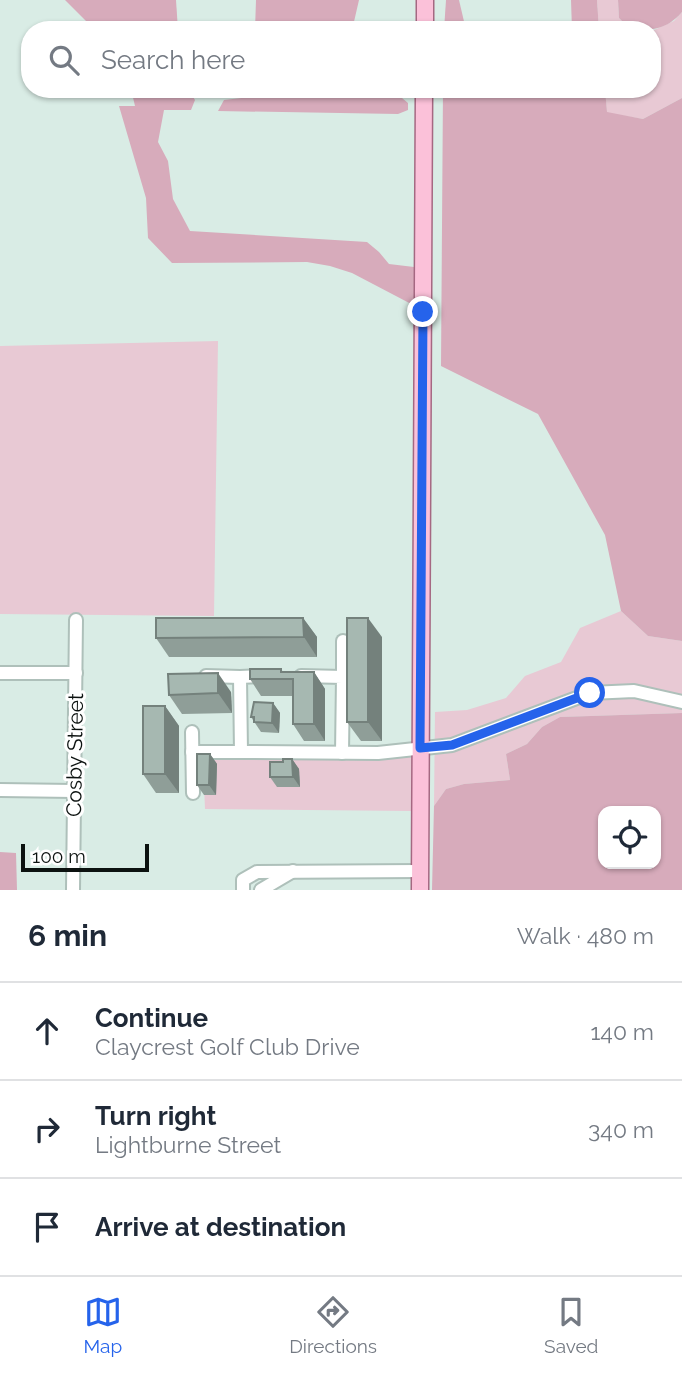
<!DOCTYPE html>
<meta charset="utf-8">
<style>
body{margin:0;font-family:Raleway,sans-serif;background:#f2f2f3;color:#1f2937}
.controls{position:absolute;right:21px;bottom:21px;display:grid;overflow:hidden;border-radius:14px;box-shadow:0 2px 5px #0004}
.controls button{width:63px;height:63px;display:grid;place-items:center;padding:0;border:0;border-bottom:2px solid #e0e1e3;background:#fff;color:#1f2937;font:35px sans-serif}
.scale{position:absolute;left:21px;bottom:18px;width:128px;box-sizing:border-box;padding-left:7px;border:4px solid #0c1210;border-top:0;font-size:19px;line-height:24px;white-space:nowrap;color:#0c1210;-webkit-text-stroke:5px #fff;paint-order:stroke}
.stop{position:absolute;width:21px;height:21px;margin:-16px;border:5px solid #2563eb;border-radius:50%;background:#fff}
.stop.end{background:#2563eb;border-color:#fff;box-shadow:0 2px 7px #0008}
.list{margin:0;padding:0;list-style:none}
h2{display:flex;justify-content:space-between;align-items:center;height:91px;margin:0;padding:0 28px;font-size:30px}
h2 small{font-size:23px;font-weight:400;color:#747a83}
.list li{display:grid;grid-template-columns:46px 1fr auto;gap:21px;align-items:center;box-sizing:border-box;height:98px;padding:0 28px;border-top:2px solid #e0e1e3}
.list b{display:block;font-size:26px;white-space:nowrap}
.list p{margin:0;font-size:23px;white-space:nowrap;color:#747a83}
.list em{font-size:23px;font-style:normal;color:#747a83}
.icon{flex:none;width:38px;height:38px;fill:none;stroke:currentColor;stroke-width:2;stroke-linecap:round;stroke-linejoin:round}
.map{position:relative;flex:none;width:682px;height:890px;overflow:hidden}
.search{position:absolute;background:#fff;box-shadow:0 2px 5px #0004;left:21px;right:21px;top:21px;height:77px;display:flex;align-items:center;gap:18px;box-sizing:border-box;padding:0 24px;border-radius:28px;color:#747a83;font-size:26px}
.sheet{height:385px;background:#fff}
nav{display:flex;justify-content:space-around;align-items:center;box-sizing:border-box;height:98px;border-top:2px solid #e0e1e3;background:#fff;font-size:19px;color:#747a83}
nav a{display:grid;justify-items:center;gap:4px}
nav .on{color:#2563eb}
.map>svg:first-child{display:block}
.green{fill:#e8c9d4}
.forest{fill:#d7abbb;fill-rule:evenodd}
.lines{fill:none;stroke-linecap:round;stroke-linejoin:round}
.minor-casing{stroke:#aec0ba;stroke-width:16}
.major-casing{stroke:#a56882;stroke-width:19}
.minor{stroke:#fff;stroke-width:12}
.major{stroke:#fbc1d9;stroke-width:16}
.wall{fill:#8f9e98}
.shaded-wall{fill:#74817c}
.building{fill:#a6b8b1;stroke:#74817c;stroke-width:2}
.route{stroke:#2563eb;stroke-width:9}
.labels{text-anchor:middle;stroke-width:6;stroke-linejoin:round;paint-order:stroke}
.street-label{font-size:21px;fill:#0c1210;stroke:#fff}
</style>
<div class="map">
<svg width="682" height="890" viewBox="0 0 682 890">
<rect width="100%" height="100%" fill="#d9ece5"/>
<g class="green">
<polygon points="597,0 618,0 619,18 631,30 599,30"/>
<polygon points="682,12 682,98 643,119 607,113 605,89 652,89 652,31 674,21"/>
<polygon points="218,341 214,616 0,614 0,346"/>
<polygon points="621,611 648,636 682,641 682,713 560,717 542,727 527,744 506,754 510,780 464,784 446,789 434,806 435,712 467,710 506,698 525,676 561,662 580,628"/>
<polygon points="405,753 412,758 412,811 205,809 203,760 208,756"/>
</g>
<g class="forest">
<polygon points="65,0 176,0 178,30 95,30"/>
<polygon points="256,0 359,0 353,26 369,26 369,30 255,30"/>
<polygon points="446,0 459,0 466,30 444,30"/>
<polygon points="571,0 597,0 599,30 572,30"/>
<path d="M 618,0 L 682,0 L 682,12 C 666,30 653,30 631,30 L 619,18 Z"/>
<polygon points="131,89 188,89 195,100 191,110 164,110 158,142 168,161 173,199 190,231 367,242 379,252 389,264 414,267 415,306 352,273 330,266 307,262 172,263 148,238 146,198 119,106 135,106"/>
<polygon points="253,89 355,89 377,97 402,98 408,103 408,110 398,114 218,111 224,100 250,97"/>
<polygon points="443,89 605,89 607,112 643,119 682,98 682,641 648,636 621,611 605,535 538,414 441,366"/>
<path d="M 682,713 L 682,890 L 432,890 L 434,806 L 446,789 L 464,784 L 510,780 L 506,754 L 527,744 L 542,727 L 560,717 ZM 603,811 L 656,811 L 656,864 L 603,864 Z"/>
<polygon points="0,852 16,853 17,890 0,890"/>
</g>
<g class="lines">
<defs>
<g id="minor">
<polyline points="343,641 343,677"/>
<polyline points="0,673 76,673"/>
<polyline points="206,676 240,677"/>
<polyline points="265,676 240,677 241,752 378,753 452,745 590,693 634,691 682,702"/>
<polyline points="301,676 343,677 342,753"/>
<polyline points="192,732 193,793"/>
<polyline points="192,752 241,752"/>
<polyline points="0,790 74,791"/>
<polyline points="73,890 76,620"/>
<polyline points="243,890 243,880 257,872 420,871"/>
<polyline points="261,890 293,871"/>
</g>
<g id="major">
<polyline points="425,30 425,0"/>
<polyline points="420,890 424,89"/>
</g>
</defs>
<use href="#minor" class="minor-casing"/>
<use href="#major" class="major-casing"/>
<use href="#minor" class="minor"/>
<use href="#major" class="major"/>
</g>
<g class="wall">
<polygon points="303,618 317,637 317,657 169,657 156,638"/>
<polygon points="382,637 382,741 361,741 347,722"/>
<polygon points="281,669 283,672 314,672 325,689 325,741 304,741 293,724 293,696 261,696 250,679"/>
<polygon points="231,692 232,713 182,714 169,695"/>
<polygon points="273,703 280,713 279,733 261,732 251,717"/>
<polygon points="165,706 179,726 179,793 156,793 143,774"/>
<polygon points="210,754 217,764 216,795 204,795 197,785"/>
<polygon points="292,759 299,769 300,787 277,787 270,777 283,762"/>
</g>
<g class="shaded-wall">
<polygon points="303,618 317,637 317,657 304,637"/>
<polygon points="368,618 382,637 382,741 368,722"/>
<polygon points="314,672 325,689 325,741 314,724"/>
<polygon points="218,673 231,692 232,713 218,693"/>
<polygon points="273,703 280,713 279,733 272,723"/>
<polygon points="165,706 179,726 179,793 165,774"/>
<polygon points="210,754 217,764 216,795 209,785"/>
<polygon points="292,759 299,769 300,787 293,777"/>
</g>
<g class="building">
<polygon points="156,618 303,618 304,637 156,638"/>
<rect x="347" y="618" width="21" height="104"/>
<polygon points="250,669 281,669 281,672 314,672 314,724 293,724 293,679 250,679"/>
<polygon points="218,673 218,693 169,695 168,674"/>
<polygon points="254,702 273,703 272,723 254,722 254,717 251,717"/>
<rect x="143" y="706" width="22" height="68"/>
<polygon points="197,754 210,754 209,785 197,785"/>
<polygon points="283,759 292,759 293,777 270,777 270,762 283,762"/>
</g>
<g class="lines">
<polyline class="route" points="423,312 420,748 452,745 590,693"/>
</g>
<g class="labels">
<g class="street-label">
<text transform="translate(75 755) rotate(-89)" y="7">Cosby Street</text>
</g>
</g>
</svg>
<div class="controls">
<button><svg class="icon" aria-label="locate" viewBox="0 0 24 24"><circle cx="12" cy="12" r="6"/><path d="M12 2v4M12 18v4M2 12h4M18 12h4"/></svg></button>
</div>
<div class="scale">100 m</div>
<div class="stop" style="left:590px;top:693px"></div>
<div class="stop end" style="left:423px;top:312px"></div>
<div class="search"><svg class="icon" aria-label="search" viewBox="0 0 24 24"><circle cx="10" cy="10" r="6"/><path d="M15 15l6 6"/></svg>Search here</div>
</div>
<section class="sheet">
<h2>6 min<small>Walk · 480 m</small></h2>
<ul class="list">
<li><svg class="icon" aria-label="ahead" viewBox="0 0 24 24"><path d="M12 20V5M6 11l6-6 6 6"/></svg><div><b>Continue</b><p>Claycrest Golf Club Drive</p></div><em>140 m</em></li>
<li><svg class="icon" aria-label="right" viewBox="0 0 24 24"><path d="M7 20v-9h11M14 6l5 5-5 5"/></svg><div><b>Turn right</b><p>Lightburne Street</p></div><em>340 m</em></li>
<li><svg class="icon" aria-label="arrive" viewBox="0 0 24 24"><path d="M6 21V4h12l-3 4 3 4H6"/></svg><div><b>Arrive at destination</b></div></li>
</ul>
</section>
<nav>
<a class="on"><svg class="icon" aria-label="map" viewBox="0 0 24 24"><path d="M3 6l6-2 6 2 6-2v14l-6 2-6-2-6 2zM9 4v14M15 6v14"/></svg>Map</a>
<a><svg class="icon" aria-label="directions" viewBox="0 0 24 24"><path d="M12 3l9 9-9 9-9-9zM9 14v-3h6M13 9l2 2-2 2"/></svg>Directions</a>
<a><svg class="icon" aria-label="saved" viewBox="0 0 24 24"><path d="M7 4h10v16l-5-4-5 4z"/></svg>Saved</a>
</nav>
